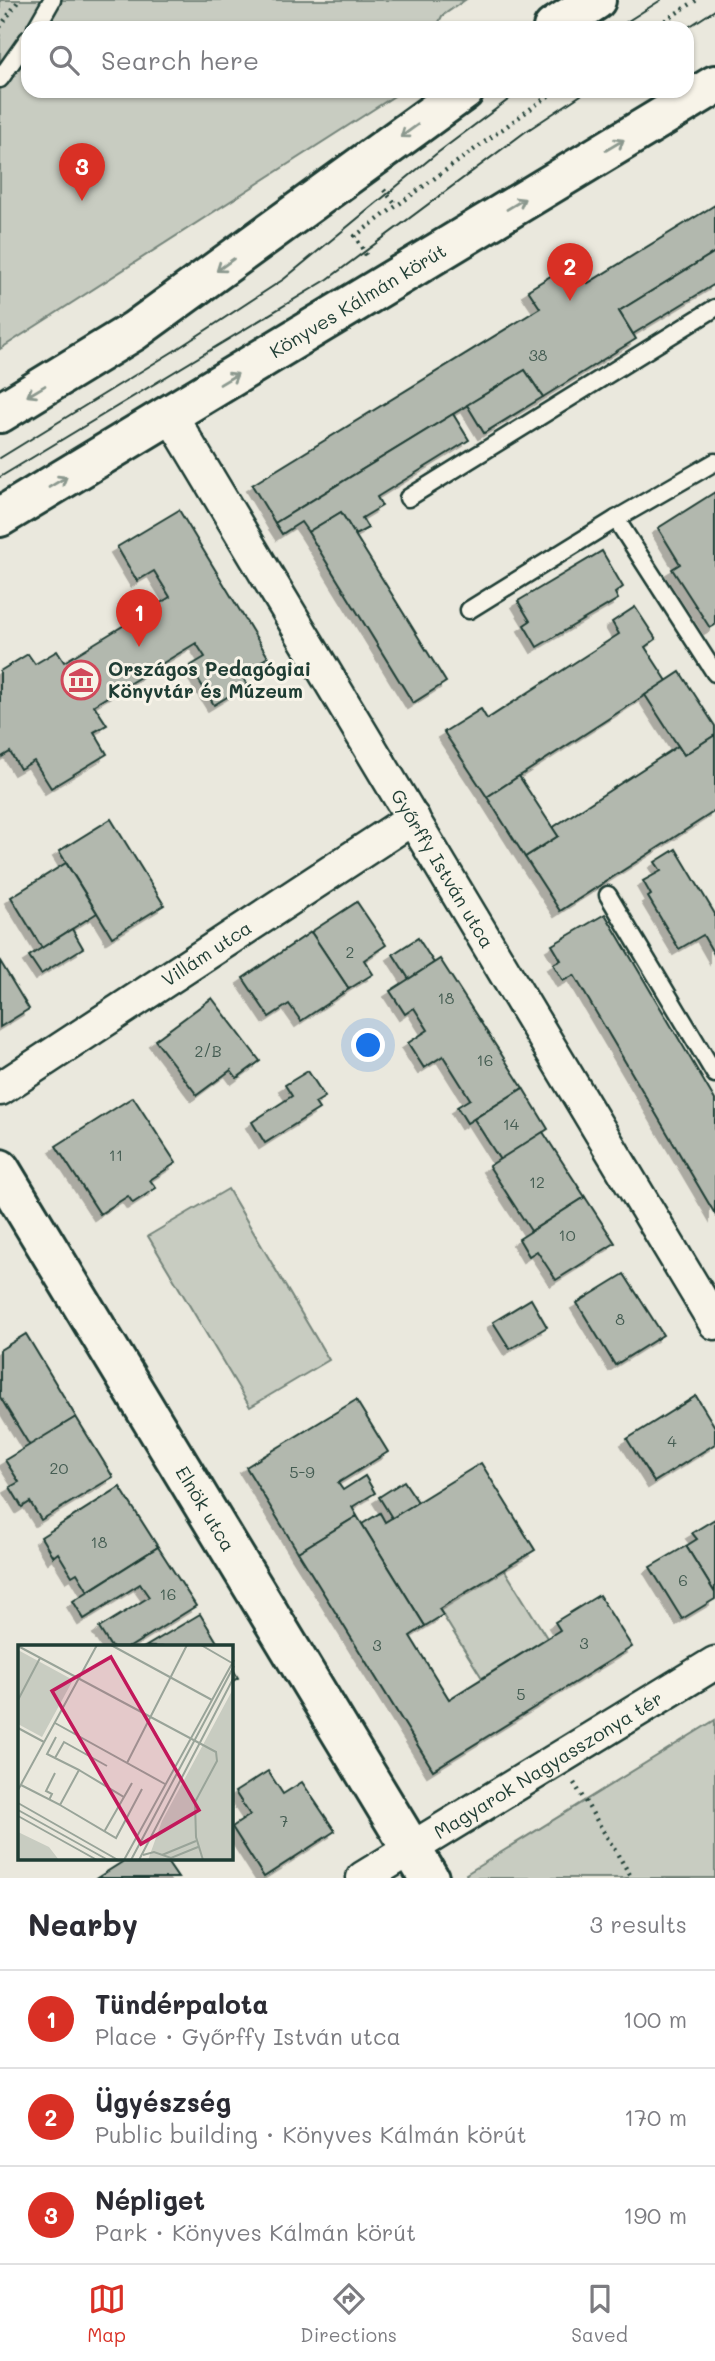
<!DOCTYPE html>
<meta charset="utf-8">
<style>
body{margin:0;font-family:Mali,sans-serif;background:#f7f7f7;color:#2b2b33}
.you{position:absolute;left:369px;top:1046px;width:24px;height:24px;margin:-18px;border:5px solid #fff;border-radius:50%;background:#1a73e8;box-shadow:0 0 0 10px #1a73e833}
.badge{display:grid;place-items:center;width:46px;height:46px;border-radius:50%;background:#d93025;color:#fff;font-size:23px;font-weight:700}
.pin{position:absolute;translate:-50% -58px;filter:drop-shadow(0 2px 4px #0008)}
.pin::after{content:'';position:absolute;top:37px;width:24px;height:21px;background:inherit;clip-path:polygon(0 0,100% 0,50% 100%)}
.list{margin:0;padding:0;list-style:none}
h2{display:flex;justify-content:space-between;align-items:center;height:91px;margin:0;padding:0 28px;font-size:30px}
h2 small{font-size:23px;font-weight:400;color:#7c7c81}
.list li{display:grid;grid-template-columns:46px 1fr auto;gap:21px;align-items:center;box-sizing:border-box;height:98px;padding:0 28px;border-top:2px solid #e1e1e2}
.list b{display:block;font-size:26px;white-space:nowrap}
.list p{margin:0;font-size:23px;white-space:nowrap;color:#7c7c81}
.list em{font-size:23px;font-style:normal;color:#7c7c81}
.icon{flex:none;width:38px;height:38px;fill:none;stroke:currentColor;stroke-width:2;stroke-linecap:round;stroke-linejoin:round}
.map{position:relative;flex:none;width:715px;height:1878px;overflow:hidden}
.search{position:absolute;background:#fff;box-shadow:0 2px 5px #0004;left:21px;right:21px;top:21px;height:77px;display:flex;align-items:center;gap:18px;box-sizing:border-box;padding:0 24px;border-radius:21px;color:#7c7c81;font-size:26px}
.sheet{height:385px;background:#fff}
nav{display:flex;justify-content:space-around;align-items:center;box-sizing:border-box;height:98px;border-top:2px solid #e1e1e2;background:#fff;font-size:19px;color:#7c7c81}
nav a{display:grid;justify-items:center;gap:4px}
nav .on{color:#d93025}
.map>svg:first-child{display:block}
.green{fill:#c8ccc1;stroke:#74847a;stroke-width:2}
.building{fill:#b2b8ae;stroke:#1f3d34;stroke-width:2;filter:url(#shadow)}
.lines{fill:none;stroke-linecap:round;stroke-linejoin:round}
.service-casing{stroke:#1f3d34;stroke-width:21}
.minor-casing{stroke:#1f3d34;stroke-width:37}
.tertiary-casing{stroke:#1f3d34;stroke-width:44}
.primary-casing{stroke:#1f3d34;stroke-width:44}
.path{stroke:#1f3d34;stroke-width:4.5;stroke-dasharray:2 5;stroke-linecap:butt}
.service{stroke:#f7f3e8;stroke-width:16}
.minor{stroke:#f7f3e8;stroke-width:32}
.tertiary{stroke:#f7f3e8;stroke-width:38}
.primary{stroke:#f7f3e8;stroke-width:38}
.tram{stroke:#1f3d34;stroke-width:2}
.oneway{stroke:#8b988e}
.labels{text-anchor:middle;stroke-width:6;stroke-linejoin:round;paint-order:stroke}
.number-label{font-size:16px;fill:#445c52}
.street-label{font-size:19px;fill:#1f3d34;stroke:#f7f3e8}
.poi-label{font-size:19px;font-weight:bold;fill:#1f3d34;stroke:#f7f3e8;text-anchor:start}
.inset-road{fill:none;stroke:#99a499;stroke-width:2}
.view{fill:#c2185b;fill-opacity:0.15;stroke:#c2185b;stroke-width:3.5}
.inset-edge{fill:none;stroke:#1f3d34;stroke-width:3.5}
</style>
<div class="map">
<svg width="715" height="1878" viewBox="0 0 715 1878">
<defs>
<filter id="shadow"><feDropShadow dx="-6" dy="6" stdDeviation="0" flood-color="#0004"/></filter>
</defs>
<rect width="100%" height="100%" fill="#eae8dd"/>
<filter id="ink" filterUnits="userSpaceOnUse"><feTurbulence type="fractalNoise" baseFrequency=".0143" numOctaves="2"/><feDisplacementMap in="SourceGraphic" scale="14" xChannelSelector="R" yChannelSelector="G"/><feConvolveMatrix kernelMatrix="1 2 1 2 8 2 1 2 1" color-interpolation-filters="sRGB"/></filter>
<g filter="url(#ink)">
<g class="green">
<polygon points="0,0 465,0 442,16 436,28 28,28 28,91 402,91 0,349"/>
<polygon points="228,1189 329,1360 250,1407 148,1236"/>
<polygon points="504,1569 547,1638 482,1678 439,1609"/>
<polygon points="715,1720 715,1878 468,1878 466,1874"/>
</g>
<g class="building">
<polygon points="715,205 715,252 619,311 636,339 543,397 525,370 275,523 252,485 540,308 528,290 575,261 588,283"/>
<polygon points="715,252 715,284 633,334 619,311"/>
<polygon points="525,370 543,397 484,433 467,405"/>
<polygon points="453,414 469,440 377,497 382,506 362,518 368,528 355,535 341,512 308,532 301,522 282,534 275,523"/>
<polygon points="715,492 715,625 710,628 672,569 680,564 658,528"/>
<polygon points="179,510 268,657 241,674 247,685 214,705 190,666 205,657 196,643 94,705 107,725 94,732 107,754 51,788 34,761 20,769 10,752 0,758 0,671 28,654 35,664 57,651 64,662 170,597 154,571 137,581 117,547"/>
<polygon points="341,512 446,682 413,703 308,532"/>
<polygon points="602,551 623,587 615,593 618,599 537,647 524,625 530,621 518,601"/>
<polygon points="635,607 656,639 645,647 667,681 487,797 444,732 481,709 487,719 619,634 612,622"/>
<polygon points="680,672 715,726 715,735 684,755 645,695"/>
<polygon points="715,735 715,811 560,911 525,857 558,836 552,828 678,746 684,755"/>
<polygon points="519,776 558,836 525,857 487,797"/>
<polygon points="111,819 164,905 112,937 59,851"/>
<polygon points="676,849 715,914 715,956 703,935 679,949 648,897 651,895 643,881 661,871 655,862"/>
<polygon points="66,863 97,913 42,948 11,897"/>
<polygon points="357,902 386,945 364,960 373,974 349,989 311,932"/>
<polygon points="605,914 715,1100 715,1214 574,975 563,981 553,964 561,960 552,945"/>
<polygon points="72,929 83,948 41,974 29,956"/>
<polygon points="311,932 349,989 301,1021 289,1004 269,1017 243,978"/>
<polygon points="418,938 434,963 409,979 393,954"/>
<polygon points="440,959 523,1088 467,1123 457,1107 470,1099 443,1056 424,1068 408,1043 428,1030 414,1008 405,1014 390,991"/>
<polygon points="0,961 29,1009 0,1027"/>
<polygon points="212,998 260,1061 237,1078 231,1070 197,1095 155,1040"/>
<polygon points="308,1071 325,1097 315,1103 319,1109 265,1143 252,1122 292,1096 285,1085"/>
<polygon points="523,1088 548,1129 500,1160 474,1119"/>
<polygon points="133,1097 176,1163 150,1180 156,1188 133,1203 128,1196 100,1214 56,1146"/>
<polygon points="543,1132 585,1197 531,1231 489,1166"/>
<polygon points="585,1197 615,1243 556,1280 537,1251 529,1256 519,1239"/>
<polygon points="624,1274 663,1335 615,1365 577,1303"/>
<polygon points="531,1299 547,1327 510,1349 493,1322"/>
<polygon points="26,1334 76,1417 30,1446 0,1397 0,1350"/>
<polygon points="696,1396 715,1427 715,1444 654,1482 627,1439"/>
<polygon points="356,1400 388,1452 338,1483 343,1490 365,1476 375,1493 352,1507 357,1516 298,1552 246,1467"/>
<polygon points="76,1417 113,1477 41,1520 30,1502 22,1507 10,1487 19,1482 5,1460"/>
<polygon points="481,1463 535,1550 439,1609 443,1615 425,1626 362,1524 380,1513 385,1522"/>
<polygon points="404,1481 418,1502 392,1518 379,1497"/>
<polygon points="120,1487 158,1547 88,1591 77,1573 72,1576 58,1553 53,1557 41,1537"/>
<polygon points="357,1516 425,1626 410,1636 449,1699 560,1630 555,1622 599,1595 632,1647 433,1770 298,1552"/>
<polygon points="715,1519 715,1593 686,1546 697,1539 692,1533"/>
<polygon points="686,1546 715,1593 715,1599 682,1619 650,1567"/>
<polygon points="158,1547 196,1606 130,1647 111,1647 99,1628 149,1597 140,1584 84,1619 73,1601"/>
<polygon points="200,1614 220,1647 145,1647"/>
<polygon points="231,1666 238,1678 231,1682"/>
<polygon points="268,1771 283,1794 302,1782 335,1831 264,1877 232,1827 250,1815 235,1792"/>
<polygon points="127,1859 165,1859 178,1878 97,1878"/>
</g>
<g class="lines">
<defs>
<g id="service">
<polyline points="36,28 52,0"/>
<polyline points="0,79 28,39"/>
<polyline points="408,498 715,308"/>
<polyline points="616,519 715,462"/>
<polyline points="469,610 616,519 715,673"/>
<polyline points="608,895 715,1074"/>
</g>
<g id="minor">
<path id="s1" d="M 170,414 L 715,1323"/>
<path id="s2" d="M 0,1089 L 413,818"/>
<path id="s3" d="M 363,1878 L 715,1663"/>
</g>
<g id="tertiary">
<path id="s4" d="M 0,1169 L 429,1878"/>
</g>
<g id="primary">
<polyline points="553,28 596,0"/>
<polyline points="0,413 134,331 464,91"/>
<path id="s5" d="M 0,517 L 715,85"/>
</g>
</defs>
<use href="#service" class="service-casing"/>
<use href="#minor" class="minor-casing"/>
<use href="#tertiary" class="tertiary-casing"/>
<use href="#primary" class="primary-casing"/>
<g class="path">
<polyline points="0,27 19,0"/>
<polyline points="653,28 697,0"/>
<polyline points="384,190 396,205"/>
<polyline points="366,255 355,236 555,91"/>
<polyline points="574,1783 632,1878"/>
</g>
<use href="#service" class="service"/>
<use href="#minor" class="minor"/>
<use href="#tertiary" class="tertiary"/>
<use href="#primary" class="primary"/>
<g class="tram">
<polyline points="617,28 661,0"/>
<polyline points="687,28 715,10"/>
<polyline points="0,458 174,351 284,279 436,154 520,91"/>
<polyline points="0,477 328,279 525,132 587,91"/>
</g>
</g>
<defs><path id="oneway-shaft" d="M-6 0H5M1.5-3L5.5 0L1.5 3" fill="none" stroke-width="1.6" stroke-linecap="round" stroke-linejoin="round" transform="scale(1.75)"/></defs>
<g class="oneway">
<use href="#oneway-shaft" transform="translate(409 131) rotate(144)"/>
<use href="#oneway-shaft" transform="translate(615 145) rotate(-31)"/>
<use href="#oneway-shaft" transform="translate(516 204) rotate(-31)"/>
<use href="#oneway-shaft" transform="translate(225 265) rotate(144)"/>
<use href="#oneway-shaft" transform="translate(229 379) rotate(-31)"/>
<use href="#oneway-shaft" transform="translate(36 391) rotate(149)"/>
<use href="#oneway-shaft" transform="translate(58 482) rotate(-31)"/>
</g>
</g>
<defs>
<symbol id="museum-ring" viewBox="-11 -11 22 22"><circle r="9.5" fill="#f7f3e8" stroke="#d1495b" stroke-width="1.5"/><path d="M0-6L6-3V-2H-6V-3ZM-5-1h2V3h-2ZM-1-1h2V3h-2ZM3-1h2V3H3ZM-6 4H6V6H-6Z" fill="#d1495b"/></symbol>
</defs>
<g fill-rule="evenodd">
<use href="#museum-ring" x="59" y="658" width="44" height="44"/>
</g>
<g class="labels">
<g class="number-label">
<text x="538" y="361">38</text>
<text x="350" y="958">2</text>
<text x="446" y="1004">18</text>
<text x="208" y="1057">2/B</text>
<text x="485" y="1066">16</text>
<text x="511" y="1130">14</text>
<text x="116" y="1161">11</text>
<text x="537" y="1188">12</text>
<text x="567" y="1241">10</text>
<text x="620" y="1325">8</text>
<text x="672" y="1447">4</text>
<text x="59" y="1474">20</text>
<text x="302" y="1478">5-9</text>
<text x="99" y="1548">18</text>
<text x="683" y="1586">6</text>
<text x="168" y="1600">16</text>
<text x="584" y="1649">3</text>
<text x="377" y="1651">3</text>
<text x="521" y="1700">5</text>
<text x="284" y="1827">7</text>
</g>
<g class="street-label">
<text dy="7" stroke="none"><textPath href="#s5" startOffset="418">Könyves Kálmán körút</textPath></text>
<text dy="7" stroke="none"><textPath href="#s1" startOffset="530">Győrffy István utca</textPath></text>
<text dy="7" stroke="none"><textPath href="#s2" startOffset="247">Villám utca</textPath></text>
<text dy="7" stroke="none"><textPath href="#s4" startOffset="397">Elnök utca</textPath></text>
<text dy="7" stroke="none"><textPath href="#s3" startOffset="217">Magyarok Nagyasszonya tér</textPath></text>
</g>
<g class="poi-label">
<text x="108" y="676">Országos Pedagógiai<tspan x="108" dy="22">Könyvtár és Múzeum</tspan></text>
</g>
</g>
<g transform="translate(18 1645)">
<rect width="215" height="215" fill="#eae8dd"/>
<path d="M 0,5 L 55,35 L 24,92 L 0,79 ZM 215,44 L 215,215 L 130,215 L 144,176 ZM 0,187 L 31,202 L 41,215 L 0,215 Z" fill="#c8ccc1"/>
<path class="inset-road" d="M 93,0 L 194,55M 183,0 L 214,18M 0,1 L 198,107 L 199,116 L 177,157 L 178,192 L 185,215M 0,55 L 22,13M 37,78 L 147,139M 0,83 L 26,97M 37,113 L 46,97 L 89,121M 109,118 L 169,0M 61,125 L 106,152 L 114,138M 3,140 L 42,160 L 61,125 L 29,109 L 38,92M 0,145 L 79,0M 31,155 L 34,149 L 28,146 L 37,128M 0,158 L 100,215M 42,160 L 98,193 L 124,144M 0,165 L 90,215M 0,171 L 79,215M 86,187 L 106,152M 125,210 L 136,207 L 153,213 L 180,202M 144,210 L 178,196M 106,215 L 216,15M 113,215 L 216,21M 121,215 L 216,32"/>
<path class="view" d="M 93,12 L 181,165 L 123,199 L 34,46 Z"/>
<rect width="215" height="215" class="inset-edge"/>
</g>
</svg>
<div class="you"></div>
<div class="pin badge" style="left:139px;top:647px">1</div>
<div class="pin badge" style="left:570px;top:301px">2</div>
<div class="pin badge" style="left:82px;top:201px">3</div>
<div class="search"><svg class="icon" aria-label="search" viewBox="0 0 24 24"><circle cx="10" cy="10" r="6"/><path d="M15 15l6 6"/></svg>Search here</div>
</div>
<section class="sheet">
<h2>Nearby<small>3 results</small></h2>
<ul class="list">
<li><span class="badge">1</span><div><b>Tündérpalota</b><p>Place · Győrffy István utca</p></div><em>100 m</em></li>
<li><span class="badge">2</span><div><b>Ügyészség</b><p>Public building · Könyves Kálmán körút</p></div><em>170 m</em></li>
<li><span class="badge">3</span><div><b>Népliget</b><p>Park · Könyves Kálmán körút</p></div><em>190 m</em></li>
</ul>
</section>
<nav>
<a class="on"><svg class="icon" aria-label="map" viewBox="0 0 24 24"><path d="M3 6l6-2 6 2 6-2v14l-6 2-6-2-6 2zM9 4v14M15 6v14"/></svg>Map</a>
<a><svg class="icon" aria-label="directions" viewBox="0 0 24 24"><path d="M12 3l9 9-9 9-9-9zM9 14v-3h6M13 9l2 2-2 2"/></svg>Directions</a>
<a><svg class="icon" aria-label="saved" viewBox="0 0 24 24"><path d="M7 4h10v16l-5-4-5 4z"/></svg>Saved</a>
</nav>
